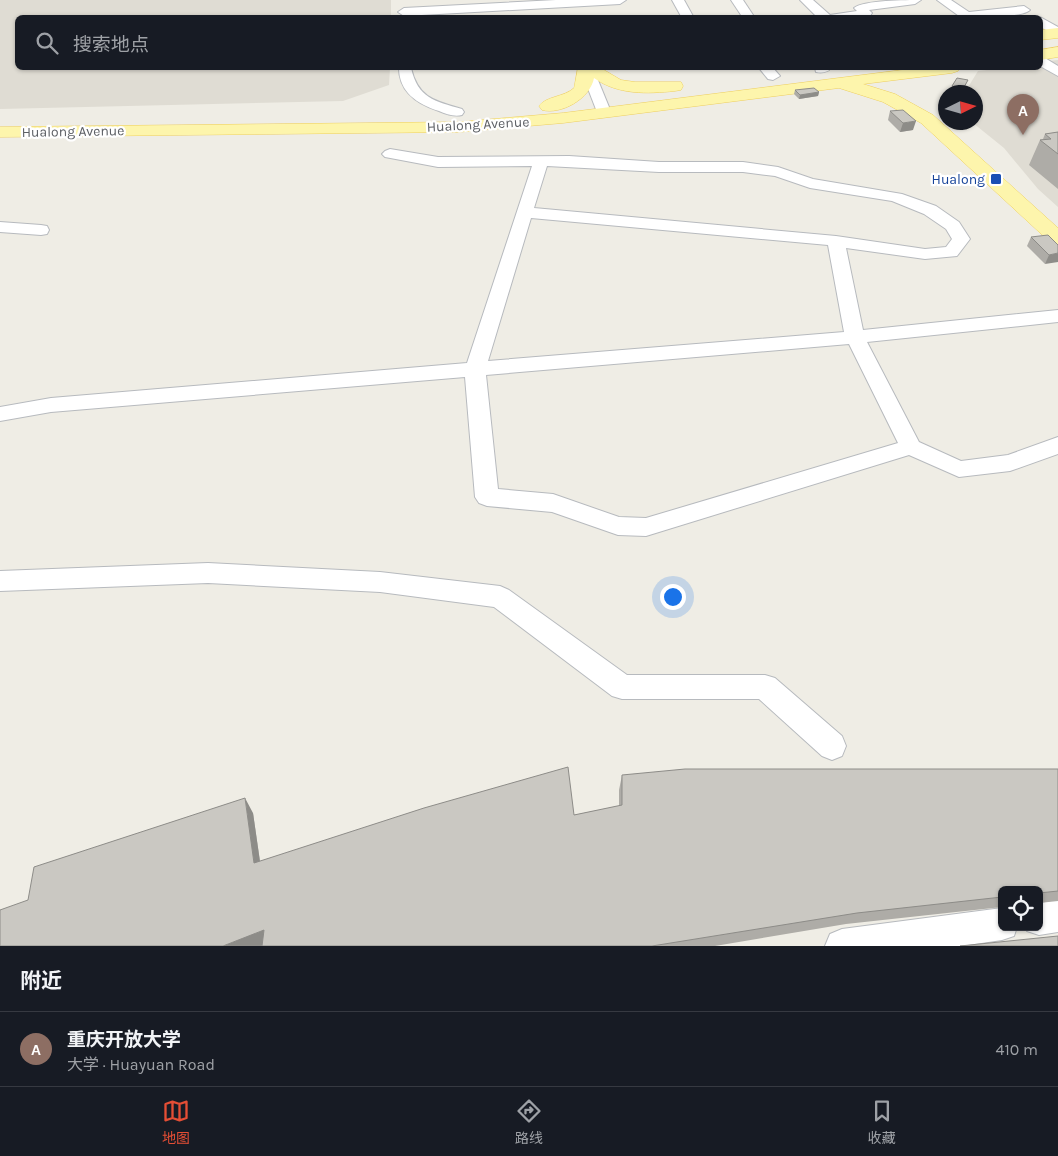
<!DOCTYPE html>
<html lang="zh">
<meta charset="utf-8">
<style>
body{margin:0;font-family:Karla,"Noto Sans SC",sans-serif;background:#242831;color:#f1f3f6}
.controls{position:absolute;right:15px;bottom:15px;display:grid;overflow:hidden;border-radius:8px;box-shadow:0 1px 4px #0004}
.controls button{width:45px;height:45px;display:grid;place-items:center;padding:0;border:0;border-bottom:1px solid #363941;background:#171b24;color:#f1f3f6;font:25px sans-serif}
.compass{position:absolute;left:938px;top:85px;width:45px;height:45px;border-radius:50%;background:#171b24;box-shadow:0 1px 4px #0004;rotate:85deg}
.you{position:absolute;left:672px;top:596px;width:18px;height:18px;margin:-12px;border:4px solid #fff;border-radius:50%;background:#1a73e8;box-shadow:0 0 0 8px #1a73e833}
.badge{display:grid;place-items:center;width:32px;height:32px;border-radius:50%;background:#e54e35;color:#fff;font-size:16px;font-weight:700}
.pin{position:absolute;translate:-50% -41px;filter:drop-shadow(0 1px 2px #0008)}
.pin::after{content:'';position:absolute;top:26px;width:18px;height:15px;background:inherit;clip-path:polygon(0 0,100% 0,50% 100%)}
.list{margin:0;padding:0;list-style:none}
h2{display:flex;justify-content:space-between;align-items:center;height:65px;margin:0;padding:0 20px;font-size:21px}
h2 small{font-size:16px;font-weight:400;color:#9ea1a6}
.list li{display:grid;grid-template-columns:32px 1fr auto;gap:15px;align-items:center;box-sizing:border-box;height:75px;padding:0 20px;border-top:1px solid #363941}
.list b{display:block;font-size:19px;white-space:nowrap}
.list p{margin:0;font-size:16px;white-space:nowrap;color:#9ea1a6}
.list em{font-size:16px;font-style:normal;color:#9ea1a6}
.icon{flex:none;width:28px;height:28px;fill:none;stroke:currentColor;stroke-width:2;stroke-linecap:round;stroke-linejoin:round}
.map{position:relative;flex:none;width:1058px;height:946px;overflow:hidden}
.search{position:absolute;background:#171b24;box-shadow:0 1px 4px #0004;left:15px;right:15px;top:15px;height:55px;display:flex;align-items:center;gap:12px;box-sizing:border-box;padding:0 18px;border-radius:8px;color:#9ea1a6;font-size:19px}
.sheet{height:140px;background:#171b24}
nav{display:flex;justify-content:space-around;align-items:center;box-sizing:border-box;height:70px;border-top:1px solid #363941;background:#171b24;font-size:14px;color:#9ea1a6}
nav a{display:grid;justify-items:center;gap:2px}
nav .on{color:#e54e35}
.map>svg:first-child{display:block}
.education{fill:#dfdcd3}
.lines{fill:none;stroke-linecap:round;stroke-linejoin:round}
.minor-casing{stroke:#b7babe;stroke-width:2}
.major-casing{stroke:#eecf5f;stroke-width:1}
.minor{fill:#fff;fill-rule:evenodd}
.major{fill:#fdf5ac;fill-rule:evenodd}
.wall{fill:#aeaca7}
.shaded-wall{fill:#8d8c88}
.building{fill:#cac8c2;stroke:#8d8c88}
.transit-dot{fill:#1a4fb4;stroke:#fff;stroke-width:2}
.labels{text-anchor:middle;stroke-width:4.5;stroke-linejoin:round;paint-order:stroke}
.far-street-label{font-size:14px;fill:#5d6065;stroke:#fff}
.far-transit-label{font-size:14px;fill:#164399;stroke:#fff;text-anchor:end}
</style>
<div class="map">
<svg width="1058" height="946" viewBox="0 0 1058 946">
<rect width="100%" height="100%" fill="#efede5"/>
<g class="education">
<polygon points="0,0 391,0 391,18 18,18 18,68 390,68 389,85 343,101 0,109"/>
<polygon points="1058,60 1058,207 1038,189 1004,148 973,123 976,122 976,92 965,92 978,71 1005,68 1040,68 1041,62"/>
</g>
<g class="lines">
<defs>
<g id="minor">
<polygon points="556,0 626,0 620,4 404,16 398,12 404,8"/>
<polygon points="672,0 684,0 694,18 682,18"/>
<polygon points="731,0 743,0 755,18 743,18"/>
<path d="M 800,0 L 813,0 L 830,15 L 857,11 L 854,8 C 864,0 906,0 921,0 L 915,4 L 869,10 L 872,13 L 870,16 L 860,18 L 818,18 Z"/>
<path d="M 937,0 L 951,0 L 969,12 L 1024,6 L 1030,10 C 1022,18 972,18 958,18 L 959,16 Z"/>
<polygon points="1040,17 1058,27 1058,36 1040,27"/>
<polygon points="1040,55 1058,66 1058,76 1040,66"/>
<path d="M 399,68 L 411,68 C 418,98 434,101 462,109 L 464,112 L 462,115 C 454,117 446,114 439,111 C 417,104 399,92 399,68 Z"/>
<polygon points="580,68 593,68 611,112 609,115 599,115 597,112"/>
<polygon points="759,68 773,68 780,76 773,80 768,79"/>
<path d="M 815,68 L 831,68 C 827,73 822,73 816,72 Z"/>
<path d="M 390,149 L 438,157 L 569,156 L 659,162 L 743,162 L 778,167 L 813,179 L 902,194 L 936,206 L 959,222 L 970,239 L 957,256 L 925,259 L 846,248 L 863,330 L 1058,310 L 1058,322 L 867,342 L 919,442 L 961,461 L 1008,455 L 1058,437 L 1058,454 L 1010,471 L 959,477 L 909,455 L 646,536 L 618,535 L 552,512 L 487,506 L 479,503 L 475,497 L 465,377 L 51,412 L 0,421 L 0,407 L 51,398 L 467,363 L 532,166 L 438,167 L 385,157 L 382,154 L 385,151 ZM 547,166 L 659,172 L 743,172 L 775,176 L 810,188 L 892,201 L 924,214 L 946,229 L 952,239 L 946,247 L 925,249 L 836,236 L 534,208 ZM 531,218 L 828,245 L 844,332 L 488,361 ZM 849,344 L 898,443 L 646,518 L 619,517 L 553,494 L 498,489 L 486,375 Z"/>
<polygon points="0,222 41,225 47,226 49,230 47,234 41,235 0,232"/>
<polygon points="208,563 380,572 500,586 509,590 627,675 765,675 775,678 842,736 846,746 842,756 832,760 822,756 759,699 622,699 612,696 494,607 380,592 208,583 0,591 0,571"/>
<polygon points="1058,900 1058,932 1039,935 1027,931 1026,927 1039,927 1039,903"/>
<polygon points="1002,908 1002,927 1017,927 1014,936 1002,940 961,946 825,946 830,934 842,929"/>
</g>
<g id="major">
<polygon points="1058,28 1058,38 1040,40 1040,30"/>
<polygon points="1058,47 1058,57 1040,60 1040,50"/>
<path d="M 578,68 L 604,70 L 621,80 L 635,82 L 681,82 L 683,86 L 681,90 L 675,91 C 647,94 618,95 594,78 C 590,99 561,115 542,110 L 539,106 C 546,96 565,97 574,88 Z"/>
<polygon points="918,68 960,68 958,71 952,73 863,84 895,94 933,115 1058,228 1058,245 1051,243 921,123 883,102 839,88 563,123 459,132 0,137 0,127 459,122 563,113"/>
</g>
</defs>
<use href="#minor" class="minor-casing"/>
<use href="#major" class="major-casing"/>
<use href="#minor" class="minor"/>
<use href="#major" class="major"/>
</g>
<g class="wall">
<polygon points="968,80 961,92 950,90 952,86"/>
<polygon points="795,90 819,92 818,96 799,99 794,94"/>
<polygon points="890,111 913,130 900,132 888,120"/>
<polygon points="1058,132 1058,189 1029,165 1040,140 1043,139 1045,134"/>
<polygon points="1031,237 1058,245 1045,264 1027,246"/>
<polygon points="1058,769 1058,901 1039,903 1039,890 1002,890 1002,907 846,924 715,946 262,946 28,900 253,813 260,861 574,815 619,806 619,790 622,775"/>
</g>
<g class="shaded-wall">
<polygon points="819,92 818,96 799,99 800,95"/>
<polygon points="916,121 913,130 900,132 903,123"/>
<polygon points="1058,253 1058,262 1045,264 1049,255"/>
<polygon points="245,798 253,813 262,876 254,863"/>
<polygon points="264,930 272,942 261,946 223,946"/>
</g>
<g class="building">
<polygon points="957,78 968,80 963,89 952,86"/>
<polygon points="814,88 819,92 800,95 795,90"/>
<polygon points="903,110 916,121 903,123 890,111"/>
<polygon points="1058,132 1058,154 1040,140 1051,139 1045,134"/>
<polygon points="1048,235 1058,245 1058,253 1049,255 1031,237"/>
<polygon points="568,767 574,815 622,805 622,775 685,769 1058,769 1058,891 1039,893 1039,890 1002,890 1002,897 857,913 652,946 262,946 264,930 223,946 0,946 0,910 28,900 34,867 245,798 254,863 424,808"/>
<polygon points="1058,936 1058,946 960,946"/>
</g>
<rect class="transit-dot" x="990" y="173" width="12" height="12" rx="2.5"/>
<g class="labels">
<g class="far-street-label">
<text transform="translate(478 124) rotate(-3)" y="5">Hualong Avenue</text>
<text transform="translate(73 131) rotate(-1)" y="5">Hualong Avenue</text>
</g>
<g class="far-transit-label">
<text x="985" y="184">Hualong</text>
</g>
</g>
</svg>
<div class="controls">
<button><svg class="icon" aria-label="locate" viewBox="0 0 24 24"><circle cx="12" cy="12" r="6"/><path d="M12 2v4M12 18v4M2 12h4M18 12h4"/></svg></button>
</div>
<svg class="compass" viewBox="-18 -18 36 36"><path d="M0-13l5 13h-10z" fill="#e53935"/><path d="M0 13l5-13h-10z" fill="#9ea1a6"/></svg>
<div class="you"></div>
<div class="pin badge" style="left:1023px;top:135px;background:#8d6e63">A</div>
<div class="search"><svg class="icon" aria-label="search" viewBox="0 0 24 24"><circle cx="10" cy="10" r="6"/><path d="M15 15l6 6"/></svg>搜索地点</div>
</div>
<section class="sheet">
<h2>附近<small></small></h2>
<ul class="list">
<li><span class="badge" style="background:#8d6e63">A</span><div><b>重庆开放大学</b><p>大学 · Huayuan Road</p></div><em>410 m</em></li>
</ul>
</section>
<nav>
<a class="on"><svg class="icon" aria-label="map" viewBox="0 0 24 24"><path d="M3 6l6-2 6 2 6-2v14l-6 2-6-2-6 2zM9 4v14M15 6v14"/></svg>地图</a>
<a><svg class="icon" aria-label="directions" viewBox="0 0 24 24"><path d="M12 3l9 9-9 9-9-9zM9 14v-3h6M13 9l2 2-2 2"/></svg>路线</a>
<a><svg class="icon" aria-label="saved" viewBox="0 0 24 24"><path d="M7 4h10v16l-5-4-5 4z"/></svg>收藏</a>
</nav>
